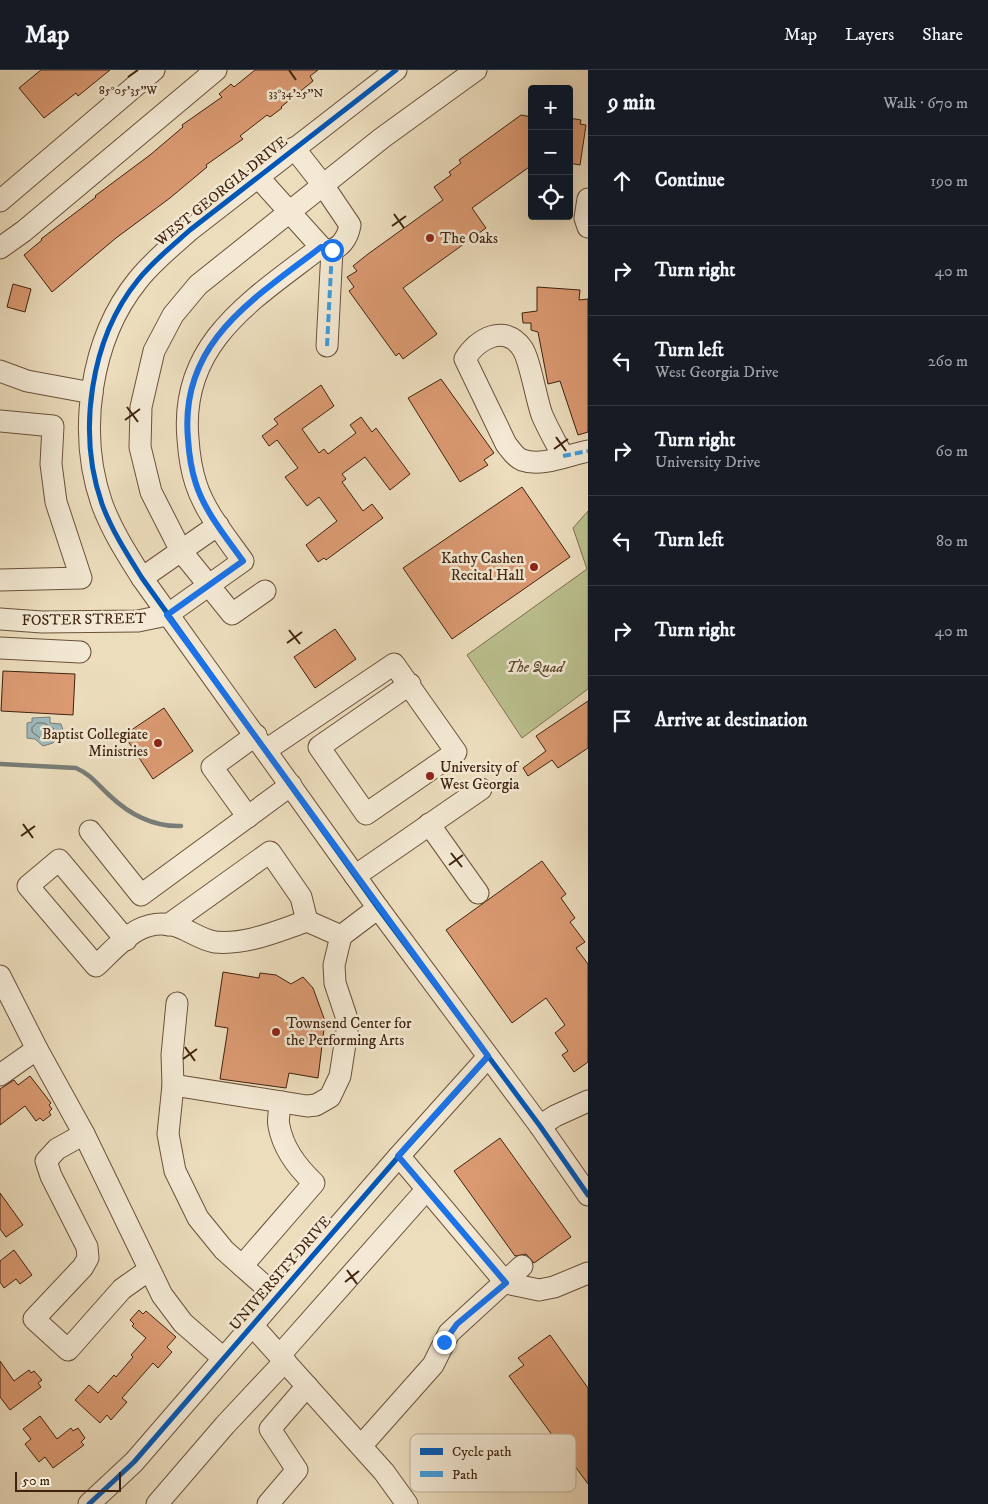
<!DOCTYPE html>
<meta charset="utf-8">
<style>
body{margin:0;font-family:"IM FELL DW Pica",serif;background:#20242c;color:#f1f3f6}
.controls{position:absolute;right:15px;top:15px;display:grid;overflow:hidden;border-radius:5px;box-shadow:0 5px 20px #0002}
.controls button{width:45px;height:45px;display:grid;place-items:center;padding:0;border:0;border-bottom:1px solid #363941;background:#171b24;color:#f1f3f6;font:25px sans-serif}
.scale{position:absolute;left:15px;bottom:12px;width:106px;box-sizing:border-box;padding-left:5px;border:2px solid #40220f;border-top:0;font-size:14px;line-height:18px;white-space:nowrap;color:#40220f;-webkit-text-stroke:4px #f3e9d4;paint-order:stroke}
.stop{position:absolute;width:15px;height:15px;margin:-11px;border:4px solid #1a73e8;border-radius:50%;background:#fff}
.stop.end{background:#1a73e8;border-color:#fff;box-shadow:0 1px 5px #0008}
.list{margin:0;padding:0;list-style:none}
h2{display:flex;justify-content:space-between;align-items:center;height:65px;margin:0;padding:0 20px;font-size:21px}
h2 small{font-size:16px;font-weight:400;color:#9ea1a6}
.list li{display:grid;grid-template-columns:32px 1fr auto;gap:15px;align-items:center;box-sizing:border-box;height:90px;padding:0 20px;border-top:1px solid #363941}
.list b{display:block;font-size:19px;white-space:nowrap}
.list p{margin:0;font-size:16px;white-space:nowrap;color:#9ea1a6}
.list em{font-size:16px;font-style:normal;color:#9ea1a6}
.icon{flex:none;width:28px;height:28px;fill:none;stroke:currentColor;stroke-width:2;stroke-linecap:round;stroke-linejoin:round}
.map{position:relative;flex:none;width:588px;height:1434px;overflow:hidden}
header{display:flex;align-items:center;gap:30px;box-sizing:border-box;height:70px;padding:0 25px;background:#171b24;border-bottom:1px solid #363941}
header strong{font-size:24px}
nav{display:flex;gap:28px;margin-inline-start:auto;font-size:18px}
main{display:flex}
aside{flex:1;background:#171b24}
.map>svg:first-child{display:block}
.green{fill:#bbc08f;stroke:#7e714f}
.water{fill:#9eb9bc;stroke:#787d77}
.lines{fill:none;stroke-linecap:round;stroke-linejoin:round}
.shore{stroke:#6f6e66;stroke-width:1}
.stream{stroke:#787d77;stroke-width:4.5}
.building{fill:#db9a72;stroke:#40220f}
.minor-casing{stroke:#6b513a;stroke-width:23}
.minor{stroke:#f3e9d4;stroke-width:21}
.quiet{stroke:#3f9cde;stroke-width:4;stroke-dasharray:8 4;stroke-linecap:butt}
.cycleway-casing{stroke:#f3e9d4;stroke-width:8}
.cycleway{stroke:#0057b8;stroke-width:5}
.route{stroke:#1a73e8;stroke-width:6}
.ticks{fill:none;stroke:#40220f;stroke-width:2}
.poi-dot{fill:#8f2418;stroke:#f3e9d4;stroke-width:2}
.labels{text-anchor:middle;stroke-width:5;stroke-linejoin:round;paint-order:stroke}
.street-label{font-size:15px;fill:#40220f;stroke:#f3e9d4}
.poi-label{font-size:15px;fill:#40220f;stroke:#f3e9d4;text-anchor:start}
.park-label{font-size:15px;font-style:italic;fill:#5f4a2f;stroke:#f3e9d4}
.key{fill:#f3e9d4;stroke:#bdad99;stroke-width:1}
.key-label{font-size:14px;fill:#40220f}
.ticks-label{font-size:12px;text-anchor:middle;fill:#40220f;stroke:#f3e9d4;stroke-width:5;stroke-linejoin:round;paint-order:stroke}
</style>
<header>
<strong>Map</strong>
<nav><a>Map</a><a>Layers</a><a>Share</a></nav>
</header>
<main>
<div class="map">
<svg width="588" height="1434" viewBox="0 0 588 1434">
<rect width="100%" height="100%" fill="#ecddbd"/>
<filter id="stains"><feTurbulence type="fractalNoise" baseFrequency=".004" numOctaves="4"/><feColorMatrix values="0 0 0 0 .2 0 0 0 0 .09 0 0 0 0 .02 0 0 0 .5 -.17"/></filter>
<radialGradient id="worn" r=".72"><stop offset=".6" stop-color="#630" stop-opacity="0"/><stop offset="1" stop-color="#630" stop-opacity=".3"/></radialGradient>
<polygon class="green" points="588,441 588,619 522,668 467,585 587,499 573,458"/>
<polygon class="water" points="50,647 50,653 61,654 63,660 53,673 43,676 35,669 27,668 27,653 32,652 32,648"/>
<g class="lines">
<polygon class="shore" points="37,653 44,653 54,659 48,671 43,670 32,662 32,658"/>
<path class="stream" d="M 0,694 L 76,698 C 90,704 97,714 109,725 C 129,744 153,757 181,756"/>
</g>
<g class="building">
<polygon points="41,0 110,0 78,26 76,23 44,48 19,18"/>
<polygon points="255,0 318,0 310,6 313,11 281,37 282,38 270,47 267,45 240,66 243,69 206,95 207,97 170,128 116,168 52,222 24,185 42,170 41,169 96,127 95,126 150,85 183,57 182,55 222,27 219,24 231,14 234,17"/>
<polygon points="521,45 532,47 532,95 472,138 486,158 403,218 437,264 403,289 399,283 396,286 349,221 354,217 347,207 357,201 353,196 368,184 443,130 434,117 451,105 449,102 461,93 459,90"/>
<polygon points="569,48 581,50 580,54 586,55 580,95 569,93"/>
<polygon points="13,214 31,219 25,242 7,237"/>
<polygon points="537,217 580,220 579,230 588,229 588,362 578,365 560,311 548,314 538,262 531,260 531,253 523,253 522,243 537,241"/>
<polygon points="441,309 494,383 484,390 488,395 460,412 408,328"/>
<polygon points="321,315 334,336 302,359 319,383 324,379 328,384 356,363 350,355 361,347 372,362 376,358 410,404 390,420 365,387 342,404 346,409 342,412 363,441 372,434 383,448 326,490 324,488 318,492 306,475 337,451 319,427 307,436 285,407 298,398 277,370 269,376 262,366 278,354 274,349"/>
<polygon points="522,417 570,487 452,569 403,498"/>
<polygon points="335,559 356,589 315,618 294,587"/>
<polygon points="3,601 75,604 73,645 1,641"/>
<polygon points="588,631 588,678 558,698 552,690 528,706 523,698 546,681 536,666"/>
<polygon points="164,638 193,681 153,709 124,665"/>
<polygon points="542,791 566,824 561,828 575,848 570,852 585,872 576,878 588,894 588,992 574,1002 562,985 568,981 555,963 565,955 546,928 512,953 446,860"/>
<polygon points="223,902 259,908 260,903 276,905 291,914 303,907 313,918 325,951 318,1008 289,1003 286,1018 220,1009 228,958 215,956"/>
<polygon points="30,1006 51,1033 49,1035 52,1039 49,1042 51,1045 43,1051 40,1048 36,1051 25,1036 0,1055 0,1019 14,1010 18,1015"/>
<polygon points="500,1068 571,1167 534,1193 526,1184 515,1186 454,1101"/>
<polygon points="0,1123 23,1155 6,1167 0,1159"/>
<polygon points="14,1180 32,1205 20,1214 16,1209 4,1218 0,1212 0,1191"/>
<polygon points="139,1240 143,1244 146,1241 176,1267 167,1277 172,1282 158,1298 153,1293 122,1328 127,1332 111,1350 107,1345 100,1353 75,1330 89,1315 98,1323 114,1305 116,1307 133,1287 131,1285 146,1268 132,1256 134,1254 130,1250"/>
<polygon points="550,1265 588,1318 588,1414 509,1306 524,1295 518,1288"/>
<polygon points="0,1291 14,1311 29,1300 31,1303 34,1301 42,1310 38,1313 41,1317 10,1340 0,1327"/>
<polygon points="40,1346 57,1369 71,1358 73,1361 78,1358 85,1368 81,1372 84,1375 53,1398 45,1387 39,1392 25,1374 31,1369 23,1359"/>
</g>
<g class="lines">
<defs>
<g id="minor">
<path d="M 396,0 L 190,160 C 172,176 153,191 138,210 C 90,269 77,363 102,434 C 112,461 127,484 142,508 L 378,838 L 540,1056 L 588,1125"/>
<path d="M 258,107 L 321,177 L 326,180 C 340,181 348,167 350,155 L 323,115 L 294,78"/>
<polyline points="588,129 585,148 588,157"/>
<polyline points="0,131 154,0"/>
<polyline points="0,178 24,161 216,0"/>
<polyline points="327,276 332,180"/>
<polyline points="0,301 27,311 92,323"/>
<polyline points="0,351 53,356 51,394 56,432 81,508 0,510"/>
<path d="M 563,386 C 556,373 548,359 542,345 C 536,329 530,289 522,278 C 505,253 477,269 465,289 L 506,374 C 510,379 516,388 522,390 C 542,397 568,385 588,381"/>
<polyline points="142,508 218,455"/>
<polyline points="265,521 232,544 181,481 151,422 140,377 141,337 154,281 173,245 198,215 382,68 476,0"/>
<path d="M 0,549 L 42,552 L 138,551 L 167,545 L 243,491 C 226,467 205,442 196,414 C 191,399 189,384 188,369 C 179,272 254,229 321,177"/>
<polyline points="0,578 80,582"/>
<polyline points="266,680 394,594 456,682 366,744 319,677 410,614"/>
<polyline points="248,747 212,697 256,665"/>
<polyline points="429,754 478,823"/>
<polyline points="90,761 141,825 291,715"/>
<polyline points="355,806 481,719"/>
<polyline points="168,855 270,782 301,827 307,851"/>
<path d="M 126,870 L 59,790 L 28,816 L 96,896 C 120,874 140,846 176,856 C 189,860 201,870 215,872 C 247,875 277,861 307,851 L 341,866"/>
<polyline points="0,906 37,979"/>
<polyline points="0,1005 37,979 84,1064 162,1225 183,1253 223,1288"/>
<polyline points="173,1015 172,985 177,933"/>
<polyline points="540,1056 555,1046 588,1031"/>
<polyline points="84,1064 57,1079 46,1091 51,1106 87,1177 88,1188 83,1197 34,1249 68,1280 122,1219 149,1200"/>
<polyline points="399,1086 506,1213 539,1220 554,1217 588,1203"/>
<path d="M 242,1196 L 314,1113 C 297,1097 283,1078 279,1056 C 277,1049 280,1039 281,1032"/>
<polyline points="276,1226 224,1180 198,1148 175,1101 168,1064 173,1015 307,1036 316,1035 330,1027 340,1006 347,961 346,946 335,913 334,895 341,866 378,838"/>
<polyline points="252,1255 384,1402 407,1434"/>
<polyline points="280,1285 427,1119"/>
<polyline points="361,1376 433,1295 449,1263 522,1196"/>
<polyline points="89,1434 134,1392 399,1086 488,987"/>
<polyline points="157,1434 225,1355 285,1291"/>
<polyline points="268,1434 297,1400 270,1359 307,1316"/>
</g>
</defs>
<use href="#minor" class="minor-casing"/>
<use href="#minor" class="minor"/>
<g class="quiet">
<polyline points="327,276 332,180"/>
<polyline points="563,386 588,381"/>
</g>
<defs>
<g id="cycleway">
<path d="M 396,0 L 190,160 C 172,176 153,191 138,210 C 90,269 77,363 102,434 C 112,461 127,484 142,508 L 378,838 L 540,1056 L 588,1125"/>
<polyline points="89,1434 134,1392 399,1086 488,987"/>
</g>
</defs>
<use href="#cycleway" class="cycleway-casing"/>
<use href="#cycleway" class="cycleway"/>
</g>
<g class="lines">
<path class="route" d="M 332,180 L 321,177 C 254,229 179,272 188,369 C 189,384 191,399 196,414 C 205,442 226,467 243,491 L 167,545 L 488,986 L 398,1086 L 506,1213 L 457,1254 L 444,1272"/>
</g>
<path class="ticks" d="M 289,0 L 296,10M 128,7 L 138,0M 394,144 L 404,158M 392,156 L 406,146M 127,337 L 138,352M 125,350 L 140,339M 556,367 L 566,381M 554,379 L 568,369M 289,560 L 300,574M 287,573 L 302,562M 23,754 L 33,768M 21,766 L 35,756M 451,783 L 462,797M 449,795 L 463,785M 185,977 L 195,991M 183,989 L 197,979M 347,1200 L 357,1214M 345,1212 L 359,1201"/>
<g class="poi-dot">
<circle cx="430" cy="168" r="5"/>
<circle cx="534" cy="497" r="5"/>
<circle cx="158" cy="673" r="5"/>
<circle cx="430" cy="706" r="5"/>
<circle cx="276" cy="962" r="5"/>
</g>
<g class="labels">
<g class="street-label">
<text transform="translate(221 121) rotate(-39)" y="5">WEST GEORGIA DRIVE</text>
<text transform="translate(84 549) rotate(-1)" y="5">FOSTER STREET</text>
<text transform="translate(280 1203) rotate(-49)" y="5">UNIVERSITY DRIVE</text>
</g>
<g class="poi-label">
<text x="440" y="173">The Oaks</text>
<text x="524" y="493" text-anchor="end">Kathy Cashen<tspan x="524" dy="17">Recital Hall</tspan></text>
<text x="148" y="669" text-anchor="end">Baptist Collegiate<tspan x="148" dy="17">Ministries</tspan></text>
<text x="440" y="702">University of<tspan x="440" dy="17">West Georgia</tspan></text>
<text x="286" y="958">Townsend Center for<tspan x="286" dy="17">the Performing Arts</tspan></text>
</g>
<g class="park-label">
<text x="535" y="602">The Quad</text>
</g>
</g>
<rect x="410" y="1364" width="166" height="58" rx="8" class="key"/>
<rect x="420" y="1378" width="23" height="7" fill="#0057b8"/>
<rect x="420" y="1401" width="23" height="6" fill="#3f9cde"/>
<g class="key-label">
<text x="452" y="1386">Cycle path</text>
<text x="452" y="1409">Path</text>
</g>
<g class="ticks-label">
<text x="128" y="24">85°05'35"W</text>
<text x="296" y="27">33°34'25"N</text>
</g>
<rect width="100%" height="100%" filter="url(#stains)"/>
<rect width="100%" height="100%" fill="url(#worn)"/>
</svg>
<div class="controls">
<button>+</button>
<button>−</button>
<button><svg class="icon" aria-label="locate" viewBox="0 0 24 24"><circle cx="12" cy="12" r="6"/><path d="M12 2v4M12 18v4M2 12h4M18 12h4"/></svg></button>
</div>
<div class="scale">50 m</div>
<div class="stop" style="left:332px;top:180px"></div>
<div class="stop end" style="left:444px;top:1272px"></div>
</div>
<aside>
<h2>9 min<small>Walk · 670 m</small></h2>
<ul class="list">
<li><svg class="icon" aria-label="ahead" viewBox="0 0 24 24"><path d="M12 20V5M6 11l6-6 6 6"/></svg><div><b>Continue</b></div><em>190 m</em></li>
<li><svg class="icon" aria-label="right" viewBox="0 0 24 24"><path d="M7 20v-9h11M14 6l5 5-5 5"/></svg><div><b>Turn right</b></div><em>40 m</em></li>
<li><svg class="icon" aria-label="left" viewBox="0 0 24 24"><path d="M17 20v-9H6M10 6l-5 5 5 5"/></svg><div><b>Turn left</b><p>West Georgia Drive</p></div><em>260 m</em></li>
<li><svg class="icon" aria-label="right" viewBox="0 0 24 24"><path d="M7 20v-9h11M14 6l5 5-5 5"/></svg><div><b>Turn right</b><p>University Drive</p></div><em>60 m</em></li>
<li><svg class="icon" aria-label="left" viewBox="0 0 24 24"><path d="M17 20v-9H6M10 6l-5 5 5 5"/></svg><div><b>Turn left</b></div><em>80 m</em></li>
<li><svg class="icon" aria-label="right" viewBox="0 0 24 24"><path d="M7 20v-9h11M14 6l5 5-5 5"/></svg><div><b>Turn right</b></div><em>40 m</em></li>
<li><svg class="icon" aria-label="arrive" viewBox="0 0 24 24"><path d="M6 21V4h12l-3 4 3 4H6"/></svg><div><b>Arrive at destination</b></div></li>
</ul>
</aside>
</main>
